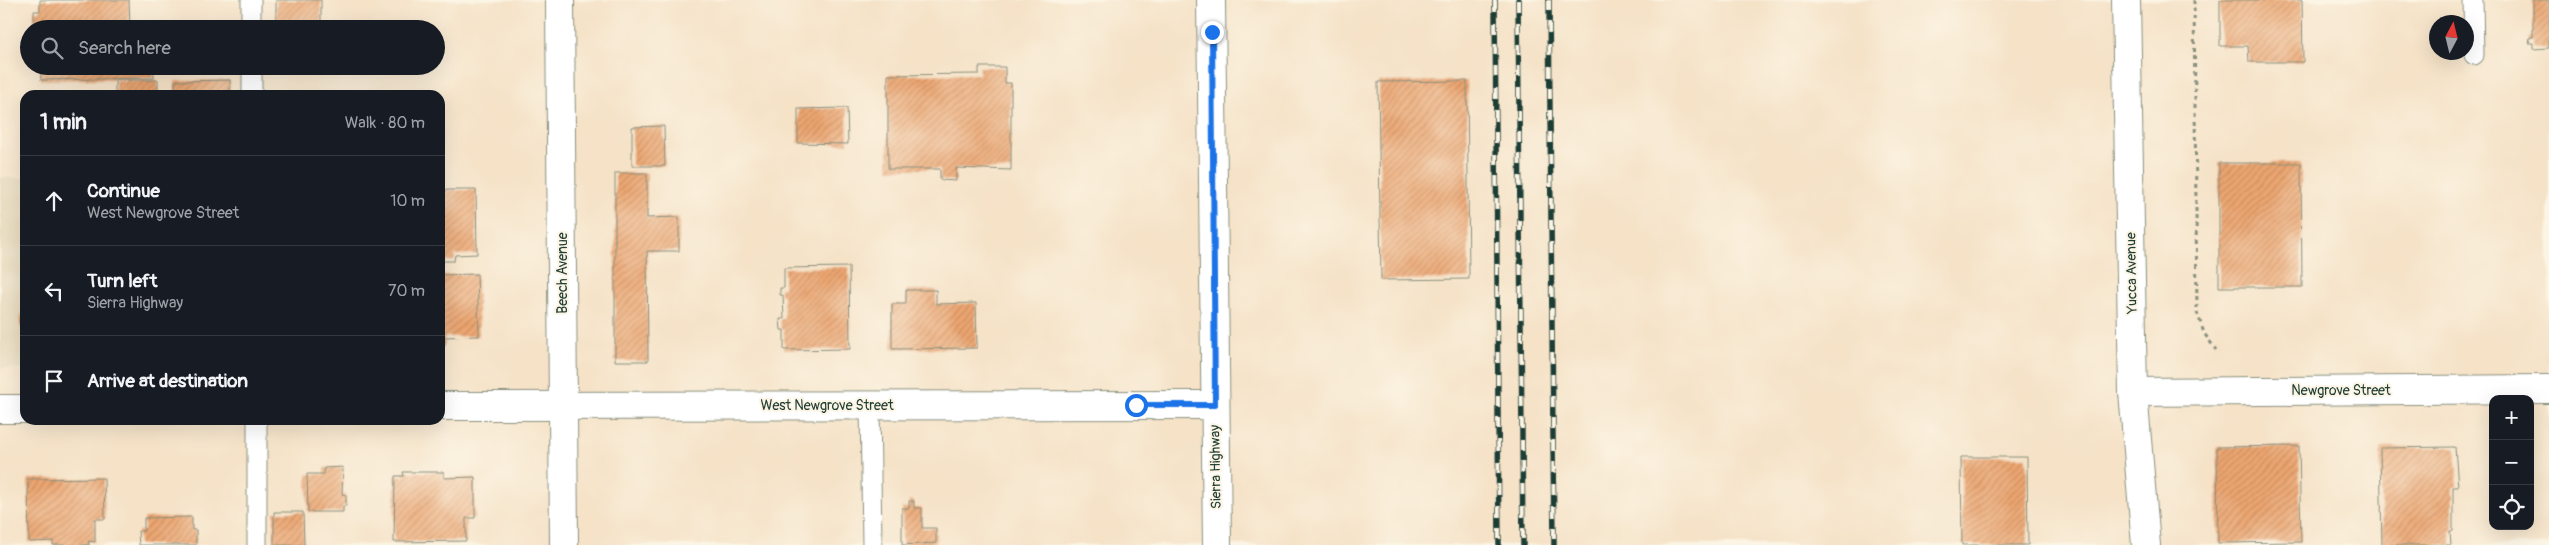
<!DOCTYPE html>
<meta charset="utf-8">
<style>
body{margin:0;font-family:Pangolin,sans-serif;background:#242831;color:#f1f3f6}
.controls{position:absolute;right:15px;bottom:15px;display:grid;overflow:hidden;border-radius:10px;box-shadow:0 5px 20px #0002}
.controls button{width:45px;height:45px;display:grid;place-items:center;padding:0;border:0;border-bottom:1px solid #363941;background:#171b24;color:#f1f3f6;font:25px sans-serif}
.compass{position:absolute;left:2429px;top:15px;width:45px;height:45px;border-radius:50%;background:#171b24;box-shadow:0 5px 20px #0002;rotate:7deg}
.stop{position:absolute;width:15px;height:15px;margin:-11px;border:4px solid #1a73e8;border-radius:50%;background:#fff}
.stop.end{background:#1a73e8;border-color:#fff;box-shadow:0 1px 5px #0008}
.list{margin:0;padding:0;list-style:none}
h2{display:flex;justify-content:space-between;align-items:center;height:65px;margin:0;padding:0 20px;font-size:21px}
h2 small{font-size:16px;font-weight:400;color:#9ea1a6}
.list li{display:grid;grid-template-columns:32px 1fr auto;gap:15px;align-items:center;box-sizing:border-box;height:90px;padding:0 20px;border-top:1px solid #363941}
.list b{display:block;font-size:19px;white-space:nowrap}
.list p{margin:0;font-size:16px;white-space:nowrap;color:#9ea1a6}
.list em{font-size:16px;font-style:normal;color:#9ea1a6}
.icon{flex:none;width:28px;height:28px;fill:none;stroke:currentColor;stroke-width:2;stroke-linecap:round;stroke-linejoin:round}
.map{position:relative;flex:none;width:2549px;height:545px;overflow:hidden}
.search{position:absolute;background:#171b24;box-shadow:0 5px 20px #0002;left:20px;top:20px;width:425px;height:55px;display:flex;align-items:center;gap:12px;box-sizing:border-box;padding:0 18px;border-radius:28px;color:#9ea1a6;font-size:19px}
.panel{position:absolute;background:#171b24;box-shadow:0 5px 20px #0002;left:20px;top:90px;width:425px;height:335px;border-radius:15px}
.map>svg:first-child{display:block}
.built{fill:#e4d6b7}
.building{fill:url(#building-hatch)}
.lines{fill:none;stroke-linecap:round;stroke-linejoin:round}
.service-casing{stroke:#8a907e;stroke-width:21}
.minor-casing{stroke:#8a907e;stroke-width:30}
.primary-casing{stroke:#8a907e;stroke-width:30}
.path{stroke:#8a907e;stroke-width:3;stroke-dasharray:4 4;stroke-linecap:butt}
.service{stroke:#fff;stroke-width:19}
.minor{stroke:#fff;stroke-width:28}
.primary{stroke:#fff;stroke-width:28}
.rail-casing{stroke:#1f3d34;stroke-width:5.5}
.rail{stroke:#fcf5e5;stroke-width:4;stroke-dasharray:11;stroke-linecap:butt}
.route{stroke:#1a73e8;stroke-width:6}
.labels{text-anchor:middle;stroke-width:4;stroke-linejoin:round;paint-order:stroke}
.street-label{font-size:14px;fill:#1f3d34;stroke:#fcf5e5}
</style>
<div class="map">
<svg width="2549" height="545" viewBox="0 0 2549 545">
<defs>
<pattern id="building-hatch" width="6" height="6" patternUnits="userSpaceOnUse" patternTransform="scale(1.25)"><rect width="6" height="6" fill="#eda671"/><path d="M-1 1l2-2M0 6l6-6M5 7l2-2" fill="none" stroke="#bf885e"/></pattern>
</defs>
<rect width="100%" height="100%" fill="#fcf5e5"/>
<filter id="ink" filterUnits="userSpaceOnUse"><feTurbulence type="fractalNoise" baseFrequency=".02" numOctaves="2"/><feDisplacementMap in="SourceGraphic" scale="10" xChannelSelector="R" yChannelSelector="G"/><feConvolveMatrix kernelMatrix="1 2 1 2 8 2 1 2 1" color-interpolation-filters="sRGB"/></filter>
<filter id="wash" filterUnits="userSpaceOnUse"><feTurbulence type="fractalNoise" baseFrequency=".0096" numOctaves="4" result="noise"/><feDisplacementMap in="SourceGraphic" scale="20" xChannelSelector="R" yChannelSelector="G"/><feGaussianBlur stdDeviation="1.12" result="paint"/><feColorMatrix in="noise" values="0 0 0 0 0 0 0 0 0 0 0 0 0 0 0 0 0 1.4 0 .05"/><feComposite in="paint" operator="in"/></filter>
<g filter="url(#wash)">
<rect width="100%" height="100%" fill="#f5e2c7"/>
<rect class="built" x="0" y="178" width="25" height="190"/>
<g id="blocks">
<g class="building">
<polygon points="40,0 129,0 130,29 40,29 40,22 34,22 34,11 40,11"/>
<rect x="276" y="0" width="45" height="29"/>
<polygon points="2220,0 2302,0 2303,62 2249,62 2248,46 2220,46"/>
<polygon points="2533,0 2549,0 2549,48 2533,49 2533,43 2529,43 2530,37 2533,37"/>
<polygon points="40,66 154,66 154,78 41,80"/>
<polygon points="979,67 1005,67 1005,83 1011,83 1011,170 956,168 956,181 940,180 940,169 888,169 888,75 979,74"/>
<rect x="115" y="80" width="43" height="15"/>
<polygon points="230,80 230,95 175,95 175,81"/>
<polygon points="1467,81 1469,279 1381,280 1378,82"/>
<polygon points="847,108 848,144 798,143 798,109"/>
<polygon points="664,126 665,166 632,166 632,127"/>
<polygon points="2219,163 2301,163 2302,287 2219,287"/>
<polygon points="615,173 647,173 647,218 679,217 679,251 647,251 648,361 615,361"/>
<polygon points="440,190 476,190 477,254 455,255 454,261 440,261"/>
<polygon points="849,267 850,349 784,350 784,330 781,330 780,319 784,319 783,295 780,295 780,288 784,288 784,268"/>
<polygon points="477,274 479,336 444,337 445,345 440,345 440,275"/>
<polygon points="906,290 936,290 936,304 976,303 977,348 892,349 892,304 906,304"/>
<polygon points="25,310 25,333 20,326 19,319"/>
<polygon points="2299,446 2301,542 2218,543 2217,447"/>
<polygon points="2455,447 2458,487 2453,487 2453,531 2450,531 2451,545 2382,545 2380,448"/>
<polygon points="1961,457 2027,457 2028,545 1962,545"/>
<polygon points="343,467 342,494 346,495 346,506 343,506 343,512 308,512 307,474 324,474 324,468"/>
<polygon points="403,472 444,472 444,478 475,477 475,518 466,518 466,541 394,542 395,476 404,476"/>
<polygon points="104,478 105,519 95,519 95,542 88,541 89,545 53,545 53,541 29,542 28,479"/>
<polygon points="909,501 914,501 914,508 922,508 922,528 936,528 936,543 902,545 902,508 909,508"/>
<polygon points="274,512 303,512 304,545 274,545"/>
<polygon points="192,517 192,530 196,530 196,545 139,545 138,531 144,531 144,518"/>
</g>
</g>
</g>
<g filter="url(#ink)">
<use href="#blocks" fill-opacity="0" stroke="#8a907e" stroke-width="1"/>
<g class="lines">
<defs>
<g id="service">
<polyline points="251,0 251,29"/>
<polyline points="2473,0 2474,55"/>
<polyline points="252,66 252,95"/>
<polyline points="870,404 872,545"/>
<polyline points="257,420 257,545"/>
</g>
<g id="minor">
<polyline points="560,0 564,545"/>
<polyline points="2126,0 2133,392 2146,545"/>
<polyline points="2133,392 2549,389"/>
<polyline points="440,406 1215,405"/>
<polyline points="0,409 25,409"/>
</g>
<polyline id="primary" points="1211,0 1217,545"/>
</defs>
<use href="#service" class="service-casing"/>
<use href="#minor" class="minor-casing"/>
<use href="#primary" class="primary-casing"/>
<polyline class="path" points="2194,0 2197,312 2204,333 2216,350"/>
<use href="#service" class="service"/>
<use href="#minor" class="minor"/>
<use href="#primary" class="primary"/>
<defs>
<g id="rail">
<polyline points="1495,0 1499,545"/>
<polyline points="1518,0 1523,545"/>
<polyline points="1549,0 1554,545"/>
</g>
</defs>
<use href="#rail" class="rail-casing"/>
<use href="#rail" class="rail"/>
</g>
</g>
<g class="lines" filter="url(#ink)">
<polyline class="route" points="1136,405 1215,405 1212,32"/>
</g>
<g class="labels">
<g class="street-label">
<text transform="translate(562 273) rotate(-90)" y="5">Beech Avenue</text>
<text transform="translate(2131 273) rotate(-91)" y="5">Yucca Avenue</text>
<text x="2341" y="395">Newgrove Street</text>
<text x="827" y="410">West Newgrove Street</text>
<text transform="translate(1215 467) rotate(-91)" y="5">Sierra Highway</text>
</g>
</g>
</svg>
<div class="controls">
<button>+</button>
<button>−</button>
<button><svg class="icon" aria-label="locate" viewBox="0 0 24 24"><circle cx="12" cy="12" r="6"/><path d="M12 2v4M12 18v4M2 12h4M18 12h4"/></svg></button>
</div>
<svg class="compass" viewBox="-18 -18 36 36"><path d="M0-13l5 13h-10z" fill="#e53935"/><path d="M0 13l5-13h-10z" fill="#9ea1a6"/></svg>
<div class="stop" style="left:1136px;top:405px"></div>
<div class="stop end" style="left:1212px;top:32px"></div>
<div class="search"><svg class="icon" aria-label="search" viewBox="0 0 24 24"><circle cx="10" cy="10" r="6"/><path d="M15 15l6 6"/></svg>Search here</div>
<section class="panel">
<h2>1 min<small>Walk · 80 m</small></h2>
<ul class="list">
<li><svg class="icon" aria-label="ahead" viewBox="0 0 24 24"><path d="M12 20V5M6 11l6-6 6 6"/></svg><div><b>Continue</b><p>West Newgrove Street</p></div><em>10 m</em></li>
<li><svg class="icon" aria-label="left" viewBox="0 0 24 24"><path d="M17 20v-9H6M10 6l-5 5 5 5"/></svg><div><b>Turn left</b><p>Sierra Highway</p></div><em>70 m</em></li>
<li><svg class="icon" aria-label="arrive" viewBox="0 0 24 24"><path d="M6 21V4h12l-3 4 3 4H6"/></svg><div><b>Arrive at destination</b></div></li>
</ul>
</section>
</div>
